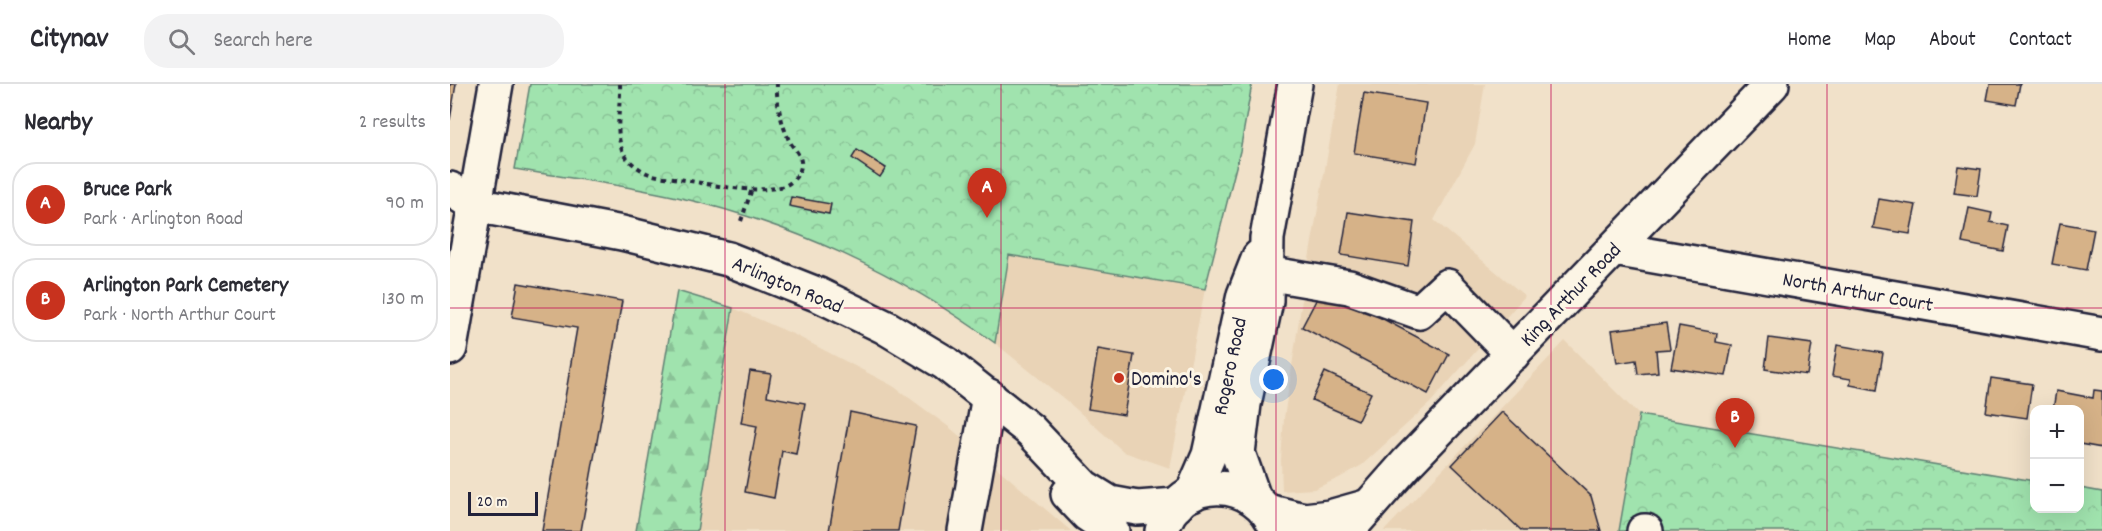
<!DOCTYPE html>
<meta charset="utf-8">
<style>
body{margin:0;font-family:Dekko,sans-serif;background:#f2f2f3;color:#2b2b33}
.controls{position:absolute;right:18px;bottom:18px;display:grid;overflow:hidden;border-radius:12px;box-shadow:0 6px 24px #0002}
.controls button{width:54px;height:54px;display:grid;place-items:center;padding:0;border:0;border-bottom:2px solid #e1e1e2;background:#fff;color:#2b2b33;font:30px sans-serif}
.scale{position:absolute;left:18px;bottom:15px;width:70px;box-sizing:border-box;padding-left:6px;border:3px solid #22223b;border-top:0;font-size:16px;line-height:21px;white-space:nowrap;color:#22223b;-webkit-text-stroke:4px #fcf5e5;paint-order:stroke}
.you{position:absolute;left:824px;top:296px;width:21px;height:21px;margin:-15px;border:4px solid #fff;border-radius:50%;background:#1a73e8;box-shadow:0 0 0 9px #1a73e833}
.badge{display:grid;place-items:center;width:39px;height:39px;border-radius:50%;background:#c8321e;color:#fff;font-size:20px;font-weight:700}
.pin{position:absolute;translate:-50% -50px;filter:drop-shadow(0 2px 3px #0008)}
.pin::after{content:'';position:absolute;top:32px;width:21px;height:18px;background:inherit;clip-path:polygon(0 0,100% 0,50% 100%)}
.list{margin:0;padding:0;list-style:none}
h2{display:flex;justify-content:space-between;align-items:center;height:78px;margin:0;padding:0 24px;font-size:26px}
h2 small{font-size:20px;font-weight:400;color:#7c7c81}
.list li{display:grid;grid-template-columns:39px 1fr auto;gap:18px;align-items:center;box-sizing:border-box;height:84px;margin:0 12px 12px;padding:0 12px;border:2px solid #e1e1e2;border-radius:24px}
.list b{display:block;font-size:22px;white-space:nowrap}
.list p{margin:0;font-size:20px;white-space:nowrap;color:#7c7c81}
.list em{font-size:20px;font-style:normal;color:#7c7c81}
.icon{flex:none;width:33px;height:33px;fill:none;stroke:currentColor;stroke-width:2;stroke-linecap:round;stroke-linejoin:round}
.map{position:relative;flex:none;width:1652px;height:447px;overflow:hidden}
header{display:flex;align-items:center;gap:36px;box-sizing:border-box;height:84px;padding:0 30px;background:#fff;border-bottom:2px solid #e1e1e2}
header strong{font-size:28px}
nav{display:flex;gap:33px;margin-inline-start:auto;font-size:21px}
.search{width:420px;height:54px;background:#f2f2f3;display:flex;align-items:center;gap:15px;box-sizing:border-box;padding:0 21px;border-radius:24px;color:#7c7c81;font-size:22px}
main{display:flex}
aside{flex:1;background:#fff}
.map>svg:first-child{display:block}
.built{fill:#e9d3b6}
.forest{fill:url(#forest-firs);stroke:#618274;stroke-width:1.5}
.park{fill:url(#park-crowns);stroke:#618274;stroke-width:1.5}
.building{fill:#d6b288;stroke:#22223b;stroke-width:1.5}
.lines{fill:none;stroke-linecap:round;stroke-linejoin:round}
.minor-casing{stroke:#22223b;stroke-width:38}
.major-casing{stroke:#22223b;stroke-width:38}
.path{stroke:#22223b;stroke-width:4;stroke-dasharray:4.5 4.5;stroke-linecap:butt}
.minor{stroke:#fcf5e5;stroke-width:33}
.major{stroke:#fcf5e5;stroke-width:33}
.grid{fill:none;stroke:#c2185b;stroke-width:1.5;stroke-opacity:0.55}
.poi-dot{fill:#c8321e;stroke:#fcf5e5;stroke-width:2}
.labels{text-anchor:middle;stroke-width:6;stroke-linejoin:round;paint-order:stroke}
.street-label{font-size:21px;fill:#22223b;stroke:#fcf5e5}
.poi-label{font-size:21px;fill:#22223b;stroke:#fcf5e5;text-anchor:start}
</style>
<header>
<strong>Citynav</strong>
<div class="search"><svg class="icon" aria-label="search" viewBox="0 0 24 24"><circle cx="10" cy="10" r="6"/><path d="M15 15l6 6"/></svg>Search here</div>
<nav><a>Home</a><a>Map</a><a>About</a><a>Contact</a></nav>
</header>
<main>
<aside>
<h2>Nearby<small>2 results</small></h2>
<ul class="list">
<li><span class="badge">A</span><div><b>Bruce Park</b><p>Park · Arlington Road</p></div><em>90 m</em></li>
<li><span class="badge">B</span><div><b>Arlington Park Cemetery</b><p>Park · North Arthur Court</p></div><em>130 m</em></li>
</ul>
</aside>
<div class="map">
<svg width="1652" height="447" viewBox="0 0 1652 447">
<defs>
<pattern id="forest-firs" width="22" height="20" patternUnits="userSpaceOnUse" patternTransform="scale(1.5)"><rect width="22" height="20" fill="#a0e3ae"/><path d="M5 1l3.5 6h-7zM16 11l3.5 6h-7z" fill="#8ac297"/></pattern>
<pattern id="park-crowns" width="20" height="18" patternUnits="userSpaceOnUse" patternTransform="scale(1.5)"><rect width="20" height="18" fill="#a0e3ae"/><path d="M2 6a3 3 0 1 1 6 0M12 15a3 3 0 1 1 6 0" fill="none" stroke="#8ac297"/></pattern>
</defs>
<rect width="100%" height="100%" fill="#f1e1c9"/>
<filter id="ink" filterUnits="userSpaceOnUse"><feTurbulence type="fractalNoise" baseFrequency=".0167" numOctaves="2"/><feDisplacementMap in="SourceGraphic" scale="12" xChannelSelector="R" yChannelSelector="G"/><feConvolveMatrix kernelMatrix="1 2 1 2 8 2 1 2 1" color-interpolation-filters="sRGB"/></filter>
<g filter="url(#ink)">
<g class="built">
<polygon points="890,0 1035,0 1025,60 984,136 1075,212 980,319 912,381 889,394 864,405 832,407 831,376 834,334 854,203"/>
<polygon points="559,171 755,205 720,384 674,368 618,318 545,259"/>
<polygon points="283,224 345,251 443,302 499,343 621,447 247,447"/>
<polygon points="1115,257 1189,331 1169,447 934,447"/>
</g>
<polygon class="forest" points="227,207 283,224 247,447 186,447"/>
<g class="park">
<path d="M 80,0 L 802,0 L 790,67 L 755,205 L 559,171 L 545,259 C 451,190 341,139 227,113 C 174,101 119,94 65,85 Z"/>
<polygon points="1189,331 1584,397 1584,424 1630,424 1630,404 1652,408 1652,447 1169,447"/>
</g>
<g class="building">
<polygon points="0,0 6,0 0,36"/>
<polygon points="1540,0 1570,0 1566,21 1537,16"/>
<polygon points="914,9 976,19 966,79 904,69"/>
<polygon points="407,66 436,84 430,93 402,74"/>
<polygon points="1508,82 1531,85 1527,112 1504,109"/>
<polygon points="341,113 381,120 379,130 339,122"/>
<polygon points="1429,115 1466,121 1460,150 1423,144"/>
<polygon points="1519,124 1542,129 1540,138 1558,142 1553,167 1512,159"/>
<polygon points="898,128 964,138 958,182 891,171"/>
<polygon points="1610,139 1644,145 1636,186 1602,180"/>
<polygon points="68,199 172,217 131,447 92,447 127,244 62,233"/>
<polygon points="873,203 999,270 978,310 852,243"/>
<polygon points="1216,239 1220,265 1206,266 1208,288 1188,290 1186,276 1167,279 1162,246"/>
<polygon points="1229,242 1267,249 1266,258 1282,261 1276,292 1221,284"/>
<polygon points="1319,254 1362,260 1357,291 1315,285"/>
<polygon points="1387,261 1433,269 1427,306 1400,301 1401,295 1382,292"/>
<polygon points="648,265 684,271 674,331 638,325"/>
<polygon points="300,287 321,290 317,312 355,319 346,370 332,367 324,414 295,408 307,342 291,339"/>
<polygon points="875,288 921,309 908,336 862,316"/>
<polygon points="1541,294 1582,300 1577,334 1536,328"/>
<polygon points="1644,306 1652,307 1652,364 1630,360 1630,326 1603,326 1606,307 1643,314"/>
<polygon points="400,328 466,342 448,447 379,447"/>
<polygon points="1052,328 1141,412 1151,447 1072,447 1002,381"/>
</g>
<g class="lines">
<defs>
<g id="minor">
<polyline points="1164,165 1652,250"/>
<polyline points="816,189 899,203 969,228 997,202 1063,270"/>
<polyline points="0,264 46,0"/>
<polyline points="817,427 854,436 880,433 919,422"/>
<polyline points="515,447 539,312"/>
<polyline points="897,447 957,379 1322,0"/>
<polyline points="1194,447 1196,447"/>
</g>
<g id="major">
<polyline points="0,105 25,121 172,149 278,175 369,211 435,243 495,279 580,346 634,403 660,419 687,424 727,421"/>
<polyline points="618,410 637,430 662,447"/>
<polyline points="742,410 759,371 794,211 809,173"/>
<polyline points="804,414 788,369 794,320 816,217 817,154 845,0"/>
<path d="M 712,447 C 727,388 809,391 827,447"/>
</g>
</defs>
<use href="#minor" class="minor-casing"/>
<use href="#major" class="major-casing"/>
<g class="path">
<path d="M 170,0 C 171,21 164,48 173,68 C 177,77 189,85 197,89 C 207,93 219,93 229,95 C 259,100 304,111 334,102 C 341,100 350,90 351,82 C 353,71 341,63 338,54 C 331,38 326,17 327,0"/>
<polyline points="291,137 302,105"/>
</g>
<use href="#minor" class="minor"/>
<use href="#major" class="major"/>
</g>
</g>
<path class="grid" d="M 275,0 L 275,447M 551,0 L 551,447M 826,0 L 826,447M 1101,0 L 1101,447M 1377,0 L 1377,447M 0,224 L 1652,224"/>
<circle class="poi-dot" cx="669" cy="294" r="6"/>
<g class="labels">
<g class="street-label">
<text transform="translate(338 200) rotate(23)" y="7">Arlington Road</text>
<text transform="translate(1408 207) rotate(10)" y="7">North Arthur Court</text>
<text transform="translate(1120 210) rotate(-46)" y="7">King Arthur Road</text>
<text transform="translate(779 282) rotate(-78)" y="7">Rogero Road</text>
</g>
<g class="poi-label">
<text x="681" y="301">Domino's</text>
</g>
</g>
</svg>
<div class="controls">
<button>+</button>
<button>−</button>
</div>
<div class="scale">20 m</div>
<div class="you"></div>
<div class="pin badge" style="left:537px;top:134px">A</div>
<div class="pin badge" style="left:1285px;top:364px">B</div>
</div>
</main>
